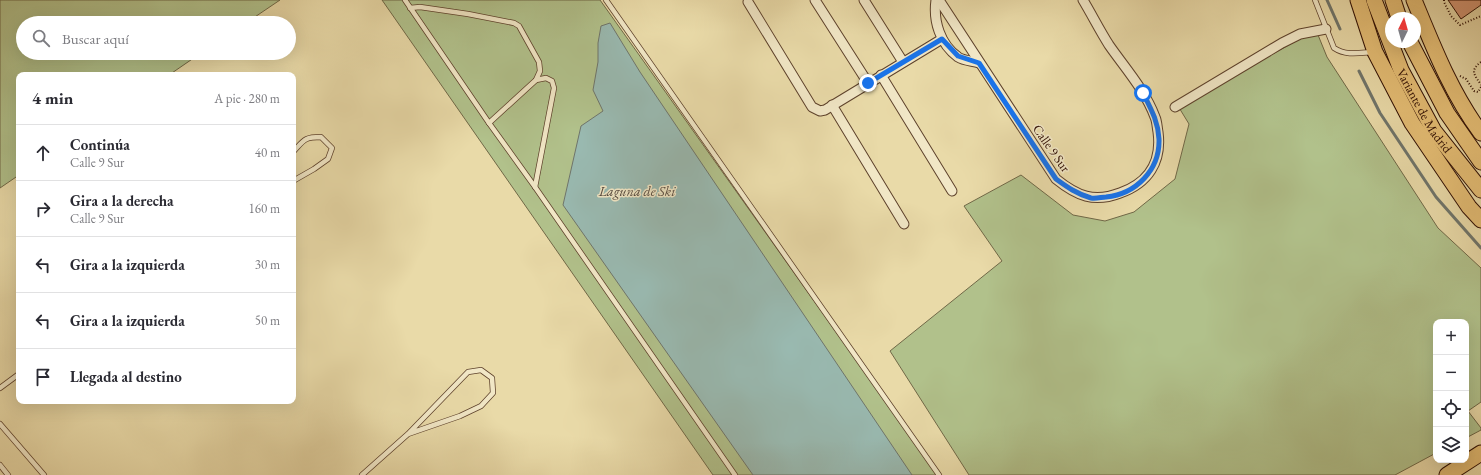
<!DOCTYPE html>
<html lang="es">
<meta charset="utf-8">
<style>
body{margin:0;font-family:"EB Garamond",serif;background:#f7f7f7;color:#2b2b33}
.controls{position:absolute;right:12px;bottom:12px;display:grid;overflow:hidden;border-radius:8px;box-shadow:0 4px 16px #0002}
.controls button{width:36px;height:36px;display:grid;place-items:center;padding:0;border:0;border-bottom:1px solid #e1e1e2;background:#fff;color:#2b2b33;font:20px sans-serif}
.compass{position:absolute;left:1385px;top:12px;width:36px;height:36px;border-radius:50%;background:#fff;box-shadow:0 4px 16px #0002;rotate:5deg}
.stop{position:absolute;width:12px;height:12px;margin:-9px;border:3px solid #1a73e8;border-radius:50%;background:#fff}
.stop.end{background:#1a73e8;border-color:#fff;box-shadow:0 1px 4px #0008}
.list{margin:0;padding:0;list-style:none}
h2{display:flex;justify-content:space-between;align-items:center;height:52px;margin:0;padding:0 16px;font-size:17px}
h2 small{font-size:13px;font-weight:400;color:#7c7c81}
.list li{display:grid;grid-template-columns:26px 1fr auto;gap:12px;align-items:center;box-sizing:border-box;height:56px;padding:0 16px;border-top:1px solid #e1e1e2}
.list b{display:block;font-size:15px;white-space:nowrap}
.list p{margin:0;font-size:13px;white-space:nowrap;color:#7c7c81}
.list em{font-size:13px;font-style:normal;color:#7c7c81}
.icon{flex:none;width:22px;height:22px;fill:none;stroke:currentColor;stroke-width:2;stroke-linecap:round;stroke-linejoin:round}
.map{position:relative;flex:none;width:1481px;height:475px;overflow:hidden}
.search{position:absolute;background:#fff;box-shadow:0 4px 16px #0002;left:16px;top:16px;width:280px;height:44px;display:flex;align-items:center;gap:10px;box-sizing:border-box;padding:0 14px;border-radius:22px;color:#7c7c81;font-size:15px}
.panel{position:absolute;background:#fff;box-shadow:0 4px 16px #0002;left:16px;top:72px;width:280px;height:332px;border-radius:8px}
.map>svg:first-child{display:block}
.green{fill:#b1c18b;stroke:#706847}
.water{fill:#99b9b0;stroke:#6f756b}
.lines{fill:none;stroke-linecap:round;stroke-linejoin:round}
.stream{stroke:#6f756b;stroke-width:3}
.building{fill:#d49573;stroke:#300f03}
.lane-casing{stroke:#5e422c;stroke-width:6}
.street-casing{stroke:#5e422c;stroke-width:11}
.primary-casing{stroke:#300f03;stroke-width:17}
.path{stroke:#300f03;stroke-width:2;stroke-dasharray:1 2;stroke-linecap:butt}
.lane{stroke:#f1e7c6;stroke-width:4.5}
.street{stroke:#f1e7c6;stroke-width:9}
.primary{stroke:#e4bd74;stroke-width:15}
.route{stroke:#1a73e8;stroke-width:5}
.labels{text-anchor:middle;stroke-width:3;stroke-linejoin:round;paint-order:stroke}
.street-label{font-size:13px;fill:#300f03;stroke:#f1e7c6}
.water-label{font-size:14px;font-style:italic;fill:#554a40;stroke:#f1e7c6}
</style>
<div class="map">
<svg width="1481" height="475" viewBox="0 0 1481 475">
<rect width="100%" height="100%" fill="#e9daa8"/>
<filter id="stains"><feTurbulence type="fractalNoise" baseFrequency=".005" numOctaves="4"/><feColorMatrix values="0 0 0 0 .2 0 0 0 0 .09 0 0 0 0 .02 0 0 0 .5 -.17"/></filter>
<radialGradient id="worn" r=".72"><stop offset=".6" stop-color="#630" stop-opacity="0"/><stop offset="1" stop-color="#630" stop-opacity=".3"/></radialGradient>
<g class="green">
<polygon points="0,0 280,0 246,23 23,23 23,53 201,53 169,75 19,75 19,175 0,188"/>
<polygon points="382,0 600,0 938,475 713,475"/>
<polygon points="1316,30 1327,57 1438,228 1481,268 1481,402 1468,411 1481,428 1481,430 1466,438 1466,322 1436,322 1436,453 1395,475 969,475 890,351 1002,261 964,206 1021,175 1073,215 1105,221 1134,212 1175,179 1189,124 1178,106"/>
</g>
<polygon class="water" points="610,23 640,72 912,475 753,475 563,205 581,126 603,111 593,90 598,62 598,43 601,26"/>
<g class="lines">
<g class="stream">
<polyline points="1327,0 1340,29"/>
<polyline points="1359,71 1380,113 1436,197 1481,248"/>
</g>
</g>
<polygon class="building" points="1448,0 1481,0 1481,5 1461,19"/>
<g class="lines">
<defs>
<g id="lane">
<polyline points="405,0 489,123 535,187 735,475"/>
<polyline points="606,0 939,475"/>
<path d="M 1315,0 L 1334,48 C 1346,56 1359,53 1373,52"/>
<polyline points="410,8 420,7 468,14 514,23 519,26 539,62 540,71 536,80 489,123"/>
<path d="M 293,152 C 304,140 304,137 321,137 L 332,148 L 328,159 L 314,169 L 293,181"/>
<polyline points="535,187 554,88 552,81 546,78 536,80"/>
<polyline points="0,388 19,374"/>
<polyline points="0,424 44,475"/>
<polyline points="0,465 8,475"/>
<polyline points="362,475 408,434 468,372 481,370 492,378 493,393 481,406 460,416 408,434"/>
</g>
<g id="street">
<polyline points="815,0 868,83"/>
<polyline points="864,0 903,62"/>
<path d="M 936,0 C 933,21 940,44 958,57 C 964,61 973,61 979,63"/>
<path d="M 939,0 L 1056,179 C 1077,196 1094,203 1120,193 C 1148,183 1162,162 1158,132 C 1157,127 1157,121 1155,117 C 1145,90 1125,68 1109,45 C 1100,31 1092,15 1083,0"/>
<polyline points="748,2 812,107 820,111 825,110 942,39"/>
<polyline points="881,75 952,191"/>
<polyline points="832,105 904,224"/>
<polyline points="1175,107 1282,43 1300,34 1326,29"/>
</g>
<g id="primary">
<polyline points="1358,0 1375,52 1412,123 1469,207 1481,220"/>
<path id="s1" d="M 1374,0 L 1401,70 L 1434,131 L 1481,190"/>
<polyline points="1393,0 1399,18"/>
<path d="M 1414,0 C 1433,46 1451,93 1481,133"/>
<polyline points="1410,42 1447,113 1481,162"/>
<polyline points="1447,475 1481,453"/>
</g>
</defs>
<use href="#lane" class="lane-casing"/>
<use href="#street" class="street-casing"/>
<use href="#primary" class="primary-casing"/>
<g class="path">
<polyline points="1444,0 1444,2 1451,16 1460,25 1481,16"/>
<path d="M 1481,62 C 1469,71 1475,75 1481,85"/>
<polyline points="1460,76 1466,79 1474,91 1478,92 1481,87"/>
</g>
<use href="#lane" class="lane"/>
<use href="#street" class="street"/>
<use href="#primary" class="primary"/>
</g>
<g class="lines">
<path class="route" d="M 868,83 L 942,39 L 958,56 L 979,63 L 1056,179 C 1067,187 1077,194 1091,198 C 1096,199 1102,197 1106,197 C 1136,194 1160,170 1159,139 C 1158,121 1151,109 1143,93"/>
</g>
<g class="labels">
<g class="street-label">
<text dy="5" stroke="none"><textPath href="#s1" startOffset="122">Variante de Madrid</textPath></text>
<text transform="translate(1052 148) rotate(55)" y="5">Calle 9 Sur</text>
</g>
<g class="water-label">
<text x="637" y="196">Laguna de Ski</text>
</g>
</g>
<rect width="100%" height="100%" filter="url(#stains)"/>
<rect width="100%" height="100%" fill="url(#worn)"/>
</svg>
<div class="controls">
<button>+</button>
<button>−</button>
<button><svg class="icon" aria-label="locate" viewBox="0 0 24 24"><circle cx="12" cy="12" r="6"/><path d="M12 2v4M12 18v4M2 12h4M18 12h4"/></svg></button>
<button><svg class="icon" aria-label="layers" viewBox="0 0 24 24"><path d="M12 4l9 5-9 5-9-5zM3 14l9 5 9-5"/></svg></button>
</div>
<svg class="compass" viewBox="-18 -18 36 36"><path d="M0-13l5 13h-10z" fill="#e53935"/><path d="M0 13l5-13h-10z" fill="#7c7c81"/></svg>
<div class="stop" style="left:1143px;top:93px"></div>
<div class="stop end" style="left:868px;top:83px"></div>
<div class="search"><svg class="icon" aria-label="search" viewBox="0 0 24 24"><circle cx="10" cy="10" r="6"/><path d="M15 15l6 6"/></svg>Buscar aquí</div>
<section class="panel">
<h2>4 min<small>A pie · 280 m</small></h2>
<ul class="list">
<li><svg class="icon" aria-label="ahead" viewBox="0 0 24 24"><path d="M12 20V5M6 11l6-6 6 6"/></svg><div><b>Continúa</b><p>Calle 9 Sur</p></div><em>40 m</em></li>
<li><svg class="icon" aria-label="right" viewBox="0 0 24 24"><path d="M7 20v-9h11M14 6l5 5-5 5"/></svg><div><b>Gira a la derecha</b><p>Calle 9 Sur</p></div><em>160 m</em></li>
<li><svg class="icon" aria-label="left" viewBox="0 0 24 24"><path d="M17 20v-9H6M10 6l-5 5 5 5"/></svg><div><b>Gira a la izquierda</b></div><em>30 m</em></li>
<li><svg class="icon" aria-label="left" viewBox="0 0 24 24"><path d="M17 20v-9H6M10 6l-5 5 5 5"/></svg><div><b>Gira a la izquierda</b></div><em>50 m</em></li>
<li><svg class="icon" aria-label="arrive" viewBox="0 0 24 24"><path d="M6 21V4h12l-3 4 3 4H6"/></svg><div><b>Llegada al destino</b></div></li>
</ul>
</section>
</div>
